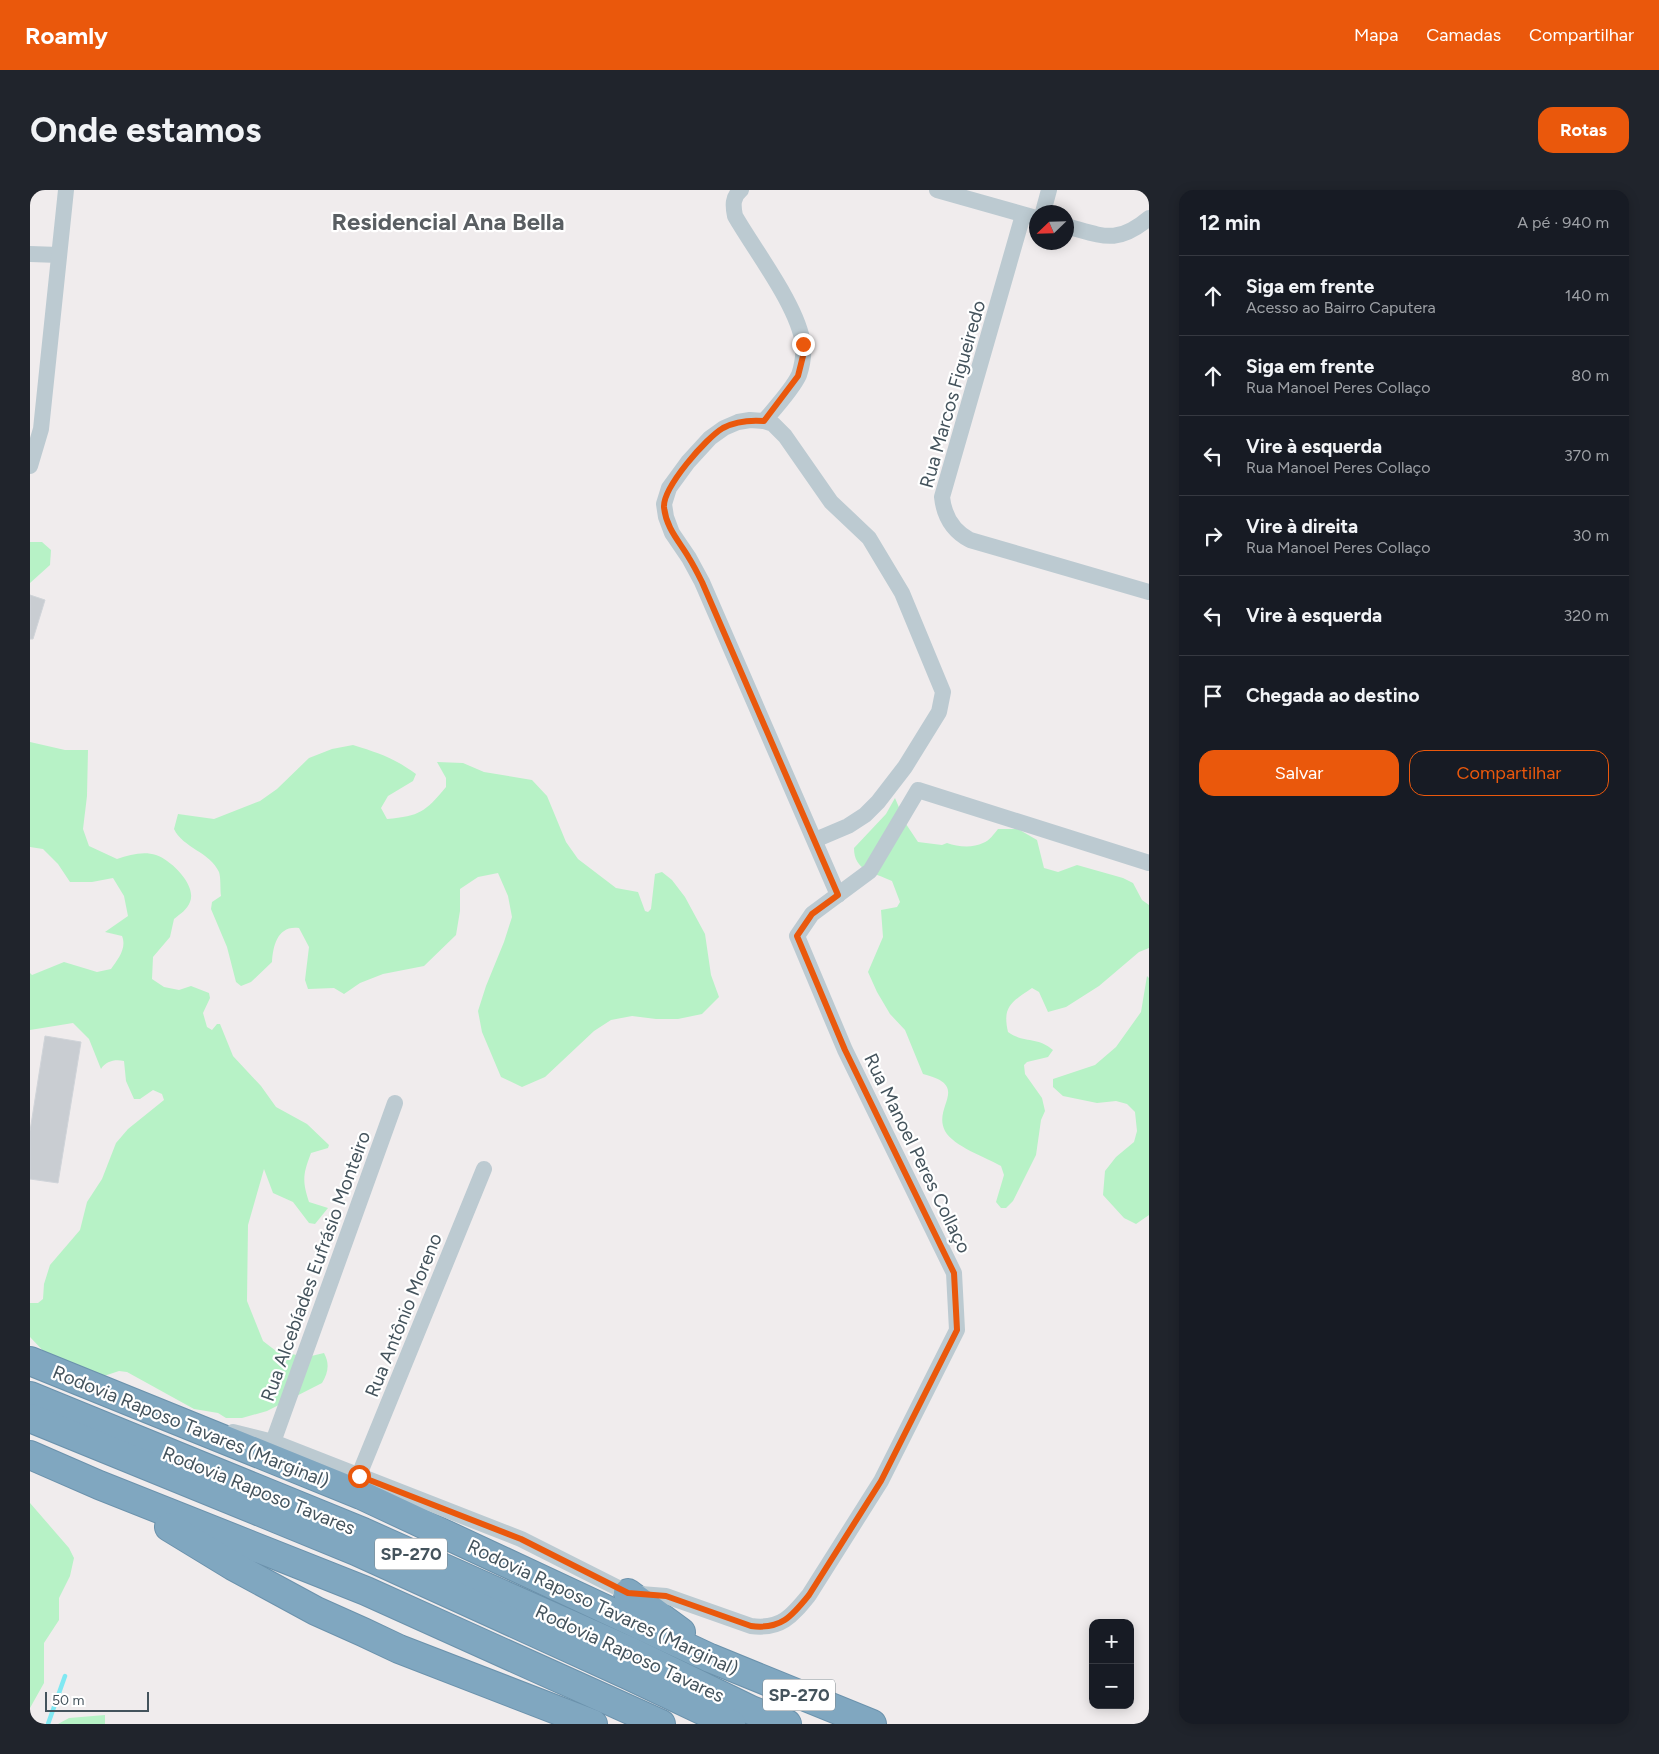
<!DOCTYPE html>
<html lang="pt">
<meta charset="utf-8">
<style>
body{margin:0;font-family:Figtree,sans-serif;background:#20242c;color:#f1f3f6}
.controls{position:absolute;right:15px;bottom:15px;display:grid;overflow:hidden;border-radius:10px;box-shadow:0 2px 12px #0003}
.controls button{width:45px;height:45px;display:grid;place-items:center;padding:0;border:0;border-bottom:1px solid #363941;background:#171b24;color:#f1f3f6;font:25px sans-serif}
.compass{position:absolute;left:999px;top:15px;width:45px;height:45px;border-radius:50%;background:#171b24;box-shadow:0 2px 12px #0003;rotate:247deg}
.scale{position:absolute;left:15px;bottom:12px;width:104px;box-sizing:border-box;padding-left:5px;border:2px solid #44535c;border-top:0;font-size:14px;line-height:18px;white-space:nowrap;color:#44535c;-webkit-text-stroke:4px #fff;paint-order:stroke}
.stop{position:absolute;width:15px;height:15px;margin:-11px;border:4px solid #ea580c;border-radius:50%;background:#fff}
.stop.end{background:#ea580c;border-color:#fff;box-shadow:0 1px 5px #0008}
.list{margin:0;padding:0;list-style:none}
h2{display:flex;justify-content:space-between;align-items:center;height:65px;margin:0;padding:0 20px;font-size:21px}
h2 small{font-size:16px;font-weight:400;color:#9ea1a6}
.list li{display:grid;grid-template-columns:32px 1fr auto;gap:15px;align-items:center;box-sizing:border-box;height:80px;padding:0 20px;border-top:1px solid #363941}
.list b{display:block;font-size:19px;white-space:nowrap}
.list p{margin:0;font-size:16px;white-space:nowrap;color:#9ea1a6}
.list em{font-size:16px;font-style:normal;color:#9ea1a6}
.actions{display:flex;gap:10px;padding:15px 20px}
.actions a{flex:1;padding:11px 0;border:1px solid #ea580c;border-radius:15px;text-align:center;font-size:18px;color:#ea580c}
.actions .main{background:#ea580c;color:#fff}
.icon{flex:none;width:28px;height:28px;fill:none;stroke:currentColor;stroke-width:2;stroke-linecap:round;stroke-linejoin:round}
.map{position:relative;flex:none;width:1119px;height:1534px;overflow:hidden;border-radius:15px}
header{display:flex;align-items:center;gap:30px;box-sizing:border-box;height:70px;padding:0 25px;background:#ea580c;color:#fff}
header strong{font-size:24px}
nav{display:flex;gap:28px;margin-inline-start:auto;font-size:18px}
.intro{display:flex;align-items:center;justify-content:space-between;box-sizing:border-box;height:120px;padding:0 30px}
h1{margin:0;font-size:35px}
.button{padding:12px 22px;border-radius:15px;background:#ea580c;color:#fff;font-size:18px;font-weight:700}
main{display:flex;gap:30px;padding:0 30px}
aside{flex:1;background:#171b24;border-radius:15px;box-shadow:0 2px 12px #0003}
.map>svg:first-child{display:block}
.green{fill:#b7f2c6}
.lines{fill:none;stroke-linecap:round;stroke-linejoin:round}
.stream{stroke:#80e8f2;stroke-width:4.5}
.building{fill:#c9cdd2;stroke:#d0d4d9}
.highway-casing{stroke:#6b92ac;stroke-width:30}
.street{stroke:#bccad1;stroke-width:16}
.highway{stroke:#80a7c0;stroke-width:28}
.route{stroke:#ea580c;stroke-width:6}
.labels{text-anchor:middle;stroke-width:4.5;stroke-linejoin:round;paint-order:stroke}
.shield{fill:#fff;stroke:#7c878d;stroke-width:1}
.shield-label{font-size:18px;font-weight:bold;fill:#44535c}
.street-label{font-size:19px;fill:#44535c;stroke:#fff}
.district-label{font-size:24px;font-weight:bold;fill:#595e62;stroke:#fff}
</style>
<header>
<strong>Roamly</strong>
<nav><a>Mapa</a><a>Camadas</a><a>Compartilhar</a></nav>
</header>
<div class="intro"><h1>Onde estamos</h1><a class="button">Rotas</a></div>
<main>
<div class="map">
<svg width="1119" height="1534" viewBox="0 0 1119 1534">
<rect width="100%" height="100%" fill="#f0eced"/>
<g class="green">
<polygon points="0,352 12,352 21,360 20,375 0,393"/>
<path d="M 0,552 L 35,560 L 58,560 L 57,606 L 53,639 L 59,656 L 87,669 C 100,665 113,661 126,665 C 141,670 167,695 160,712 C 157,720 150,724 144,729 L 140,747 L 123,767 L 122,789 L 134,797 L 149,800 L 161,796 L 179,803 L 180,808 L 173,823 L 177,837 L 182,840 L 187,834 L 190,834 L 203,866 L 231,896 L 246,917 L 277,934 L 299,955 L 298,958 L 281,963 C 273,984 272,991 279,1012 L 298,1018 L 285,1034 L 279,1033 L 263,1012 L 243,1003 L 234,979 L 218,1035 L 217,1111 L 233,1151 L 246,1161 L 277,1167 L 294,1163 C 300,1174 298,1183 292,1193 L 237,1221 L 212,1228 L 196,1228 L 188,1223 L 164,1219 L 97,1182 L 89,1181 L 68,1188 L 19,1167 L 0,1147 L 0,1113 L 8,1113 L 13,1109 L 14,1094 L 20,1075 L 50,1040 L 57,1012 L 72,989 L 86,953 L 98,939 L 134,910 L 132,904 L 123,900 L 110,909 L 104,909 L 96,891 L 94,871 C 85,869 76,871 71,879 L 59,849 L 43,833 L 0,840 L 0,783 L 2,785 L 34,772 L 67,782 L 81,779 C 88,769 97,758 92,746 L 75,742 L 98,726 L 94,706 L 83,688 L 62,692 L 40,692 L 28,674 L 13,659 L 0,657 Z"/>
<path d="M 323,555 C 349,563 364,568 386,584 L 383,591 L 358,606 L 351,618 L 357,629 C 390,626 395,622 416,597 L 416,588 L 407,572 L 433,573 L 454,582 L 502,590 L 517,606 L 536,652 L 548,669 L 586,698 L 608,702 L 615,721 L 618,722 L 621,719 L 625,684 L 632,682 L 642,690 L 655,707 L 675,744 L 681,785 L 689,807 L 672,824 L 648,829 L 626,829 L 602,826 L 581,830 L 564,841 L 515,887 L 492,897 L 471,887 L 452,842 L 448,821 L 456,796 L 474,752 L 482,727 L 478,706 L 468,683 L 448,687 L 430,699 L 430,721 L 426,745 L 394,776 L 353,784 L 330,793 L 314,804 L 304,798 L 278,799 L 275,790 L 279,757 L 269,738 C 248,735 243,755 242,772 L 221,792 L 211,796 L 206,792 L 197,757 L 181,719 L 182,712 L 191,706 C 190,699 191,688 189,682 C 180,662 153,658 144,639 L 148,624 L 184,629 L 230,611 L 247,599 L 279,568 L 302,559 Z"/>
<path d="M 865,608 L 876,634 L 888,652 L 912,655 L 917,653 C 928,657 943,658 953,653 C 959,651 964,644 968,639 L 988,639 L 1007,650 L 1014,678 L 1028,682 L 1047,675 L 1093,688 L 1103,693 L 1112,710 L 1119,715 L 1119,758 L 1109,762 L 1069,796 L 1036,817 L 1018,822 L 1009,802 L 1002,798 C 982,812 972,816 978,842 C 995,854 1007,846 1023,860 L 1018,867 L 997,872 L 994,875 L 995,884 L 1012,908 L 1015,921 L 1011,930 L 1006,965 L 983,1011 L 976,1018 L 971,1018 L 966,1012 L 974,985 L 971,976 C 957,968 923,956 915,941 C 902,916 942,896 893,884 L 875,840 L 860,824 L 847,802 L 838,782 L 853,747 L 851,720 L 867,717 L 870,712 L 862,691 C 843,682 824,681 824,658 L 856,624 Z"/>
<polygon points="1117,786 1119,788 1119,1025 1106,1034 1094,1028 1073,1005 1075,981 1086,967 1104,952 1107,941 1105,922 1097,914 1086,911 1067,913 1033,906 1023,897 1023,889 1065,875 1086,857 1111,822"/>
<polygon points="0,1313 39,1358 44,1368 40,1386 29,1408 29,1430 14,1453 14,1493 0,1518"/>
<polygon points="75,1525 75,1534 28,1534 39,1528"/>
</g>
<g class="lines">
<polyline class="stream" points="18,1534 35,1486"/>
</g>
<g class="building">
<polygon points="0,405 15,410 3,449 0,449"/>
<polygon points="15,846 51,852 28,993 0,989 0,941"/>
</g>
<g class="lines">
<defs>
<g id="highway">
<polyline points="0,1171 331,1305 680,1468 842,1534"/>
<polyline points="0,1206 333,1342 604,1463 721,1520 757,1534"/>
<polyline points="0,1228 326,1361 598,1485 701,1534"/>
<polyline points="0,1265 69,1295 336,1401 631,1534"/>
<polyline points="139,1337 203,1376 286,1421 333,1442 369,1459 563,1534"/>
<polyline points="598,1403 651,1442"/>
</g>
</defs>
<use href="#highway" class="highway-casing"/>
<g class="street">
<path d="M 711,0 C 702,7 703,16 705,26 C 725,61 768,116 773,154 C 774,164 772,176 769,185 C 762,200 745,218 734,231"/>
<polyline points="907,0 1006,28"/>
<polyline points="1013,22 1019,0"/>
<path d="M 993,25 L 912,307 C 914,326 923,341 940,350 L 1119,402"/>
<path d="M 1036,36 C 1073,46 1087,55 1119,28"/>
<polyline points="0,64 29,65"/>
<polyline points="0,276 11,239 36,0"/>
<polyline points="785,650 818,636 835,625 848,612 875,577 909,522 913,502 872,403 839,348 801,312 755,246 743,234 734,231 720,230 708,232 694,238 680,248 658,272 639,298 634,314 636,327 642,343 659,368 672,392 808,705"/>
<path d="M 203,1242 L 243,1252 L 491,1349 L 598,1403 L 636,1406 L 721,1436 C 751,1440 762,1426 779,1405 L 851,1291 L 927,1140 L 924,1083 L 815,860 L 767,746 L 782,724 L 840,681 L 888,600 L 1119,673"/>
<polyline points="243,1252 365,913"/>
<polyline points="329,1285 454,979"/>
</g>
<use href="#highway" class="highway"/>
</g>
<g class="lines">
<path class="route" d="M 329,1286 L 491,1349 L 598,1403 L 636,1406 L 721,1436 C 751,1440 762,1426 779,1405 L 851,1291 L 927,1140 L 924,1083 L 815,860 L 767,746 L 782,724 L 808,705 L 672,392 C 668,384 664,376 659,368 C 649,351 636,338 634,317 C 633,297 676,248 693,238 C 706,231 720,230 734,231 L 768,186 L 773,166 L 773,154"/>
</g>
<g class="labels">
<g class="shield">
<rect x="345" y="1348.5" width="72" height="31" rx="4"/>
<rect x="733" y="1489.5" width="72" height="31" rx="4"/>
</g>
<g class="shield-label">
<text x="381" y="1370">SP-270</text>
<text x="769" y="1511">SP-270</text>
</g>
<g class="street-label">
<text transform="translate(922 204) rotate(-74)" y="7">Rua Marcos Figueiredo</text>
<text transform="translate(888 963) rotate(64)" y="7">Rua Manoel Peres Collaço</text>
<text transform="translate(285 1076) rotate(-70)" y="7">Rua Alcebíades Eufrásio Monteiro</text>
<text transform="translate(373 1125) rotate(-68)" y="7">Rua Antônio Moreno</text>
<text transform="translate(161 1236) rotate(22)" y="7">Rodovia Raposo Tavares (Marginal)</text>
<text transform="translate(229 1300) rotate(22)" y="7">Rodovia Raposo Tavares</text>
<text transform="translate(573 1417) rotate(25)" y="7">Rodovia Raposo Tavares (Marginal)</text>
<text transform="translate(600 1463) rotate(25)" y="7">Rodovia Raposo Tavares</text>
</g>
<g class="district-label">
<text x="418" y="40">Residencial Ana Bella</text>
</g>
</g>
</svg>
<div class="controls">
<button>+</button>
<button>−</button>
</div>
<svg class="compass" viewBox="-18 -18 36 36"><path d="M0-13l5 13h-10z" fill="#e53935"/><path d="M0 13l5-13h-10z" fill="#9ea1a6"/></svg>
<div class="scale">50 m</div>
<div class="stop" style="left:329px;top:1286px"></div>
<div class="stop end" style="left:773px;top:154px"></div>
</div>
<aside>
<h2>12 min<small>A pé · 940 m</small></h2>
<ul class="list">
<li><svg class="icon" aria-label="ahead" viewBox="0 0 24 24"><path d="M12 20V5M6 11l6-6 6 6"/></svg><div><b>Siga em frente</b><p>Acesso ao Bairro Caputera</p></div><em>140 m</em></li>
<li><svg class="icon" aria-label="ahead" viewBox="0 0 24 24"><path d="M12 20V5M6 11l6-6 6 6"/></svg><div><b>Siga em frente</b><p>Rua Manoel Peres Collaço</p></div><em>80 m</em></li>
<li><svg class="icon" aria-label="left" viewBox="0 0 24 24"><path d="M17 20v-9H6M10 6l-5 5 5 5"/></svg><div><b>Vire à esquerda</b><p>Rua Manoel Peres Collaço</p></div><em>370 m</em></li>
<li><svg class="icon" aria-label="right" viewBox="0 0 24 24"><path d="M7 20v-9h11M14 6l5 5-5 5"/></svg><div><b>Vire à direita</b><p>Rua Manoel Peres Collaço</p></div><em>30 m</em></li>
<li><svg class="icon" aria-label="left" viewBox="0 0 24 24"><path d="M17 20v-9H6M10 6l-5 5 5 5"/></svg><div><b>Vire à esquerda</b></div><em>320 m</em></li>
<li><svg class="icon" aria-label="arrive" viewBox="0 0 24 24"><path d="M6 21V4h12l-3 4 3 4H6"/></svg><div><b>Chegada ao destino</b></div></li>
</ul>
<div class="actions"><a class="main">Salvar</a><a>Compartilhar</a></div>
</aside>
</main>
